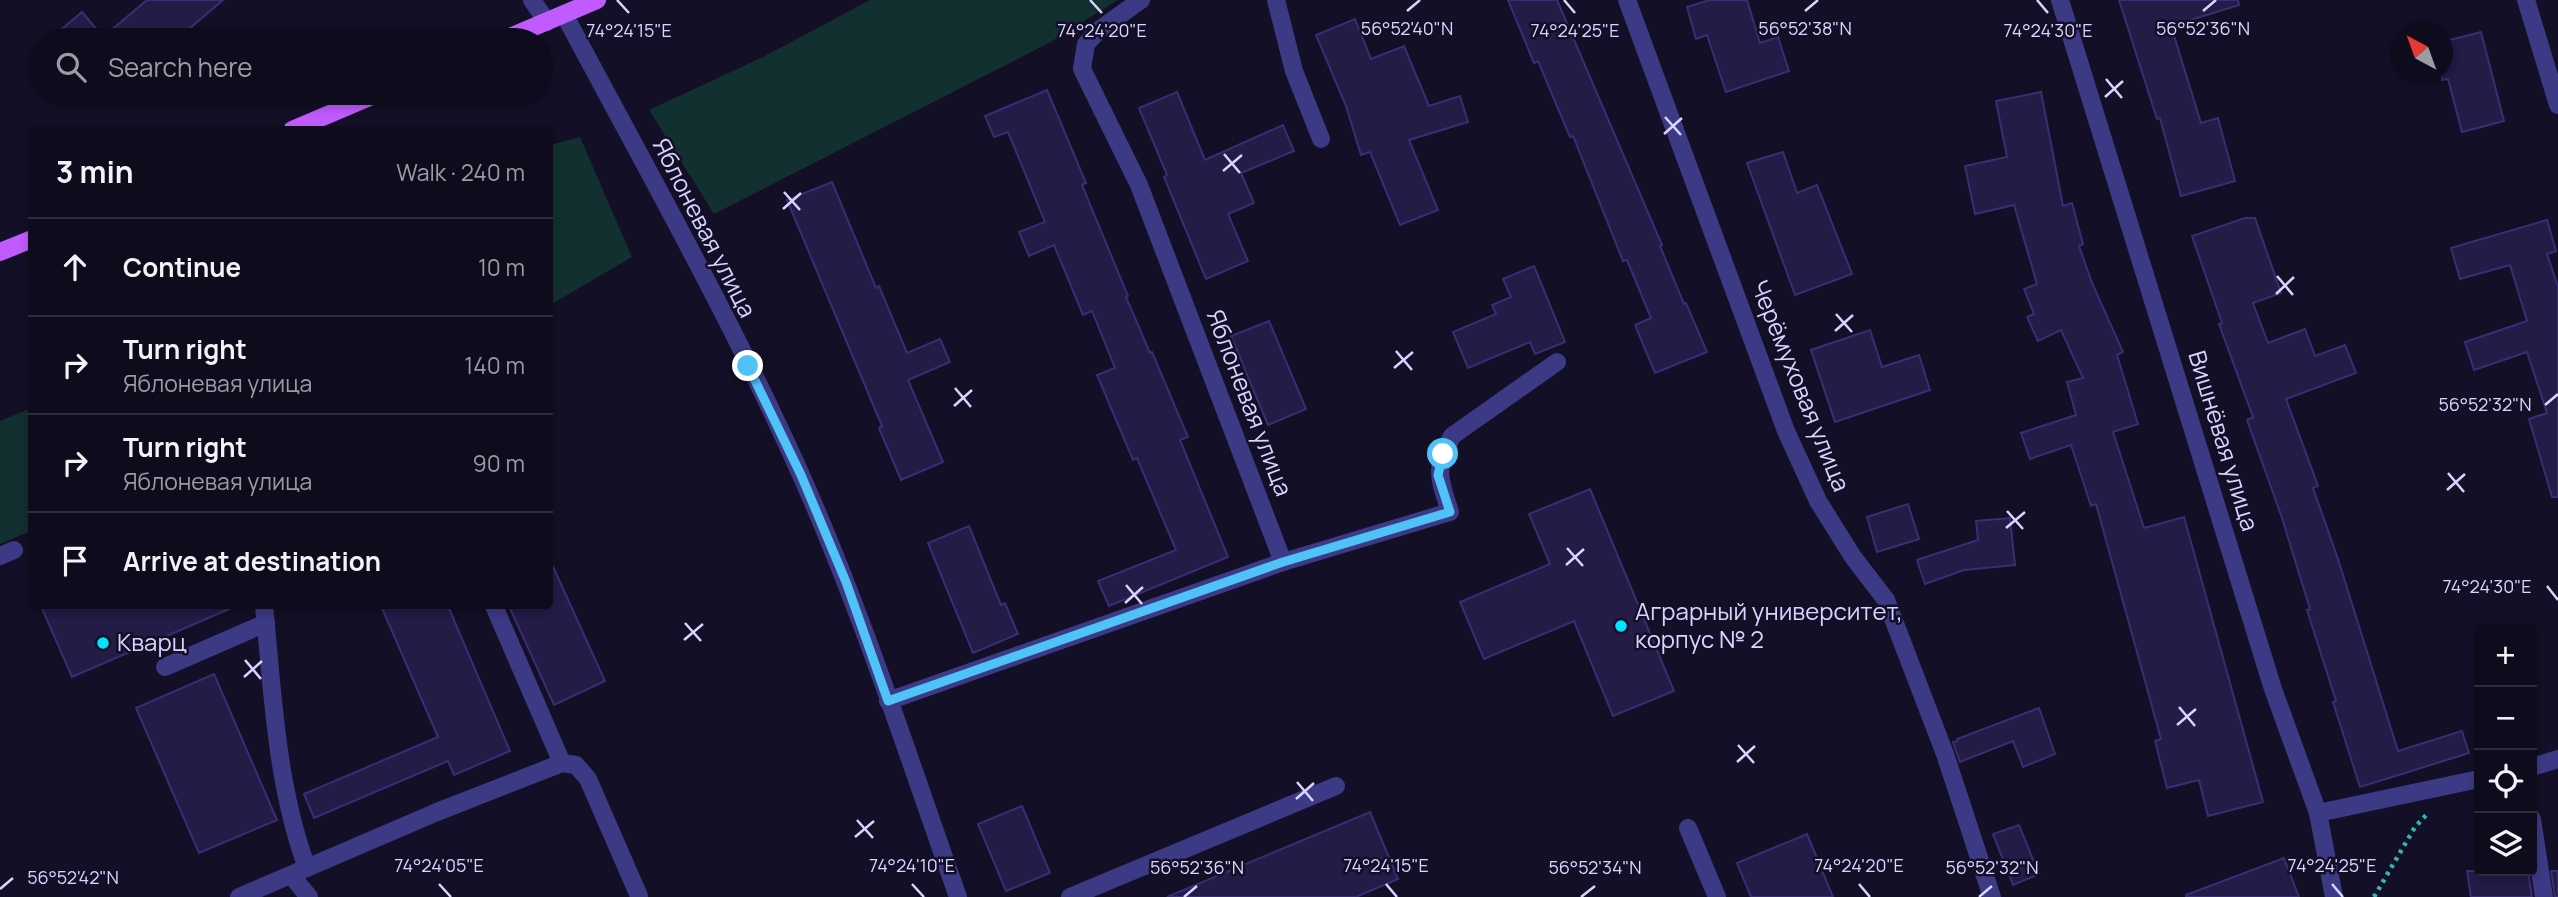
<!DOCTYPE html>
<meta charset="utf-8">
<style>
body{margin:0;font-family:Manrope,sans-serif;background:#171425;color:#f1f3f6}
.controls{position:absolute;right:21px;bottom:21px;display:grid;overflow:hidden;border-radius:7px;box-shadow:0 4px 10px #0003}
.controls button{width:63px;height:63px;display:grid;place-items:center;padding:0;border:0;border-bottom:2px solid #2e2b3b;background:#0e0b1c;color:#f1f3f6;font:35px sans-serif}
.compass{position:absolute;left:2390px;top:21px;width:63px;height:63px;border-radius:50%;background:#0e0b1c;box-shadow:0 4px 10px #0003;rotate:319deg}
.stop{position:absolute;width:21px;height:21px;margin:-16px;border:5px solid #4fc3f7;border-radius:50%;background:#fff}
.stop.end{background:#4fc3f7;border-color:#fff;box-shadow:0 2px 7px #0008}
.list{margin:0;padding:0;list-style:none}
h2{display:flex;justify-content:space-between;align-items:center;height:91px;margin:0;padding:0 28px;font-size:30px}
h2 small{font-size:23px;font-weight:400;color:#9b9ba3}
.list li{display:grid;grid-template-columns:46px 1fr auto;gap:21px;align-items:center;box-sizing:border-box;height:98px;padding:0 28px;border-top:2px solid #2e2b3b}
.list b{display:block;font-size:26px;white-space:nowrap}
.list p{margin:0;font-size:23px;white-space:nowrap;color:#9b9ba3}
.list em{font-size:23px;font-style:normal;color:#9b9ba3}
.icon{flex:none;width:38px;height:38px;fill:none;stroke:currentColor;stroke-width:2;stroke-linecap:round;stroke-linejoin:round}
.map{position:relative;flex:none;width:2558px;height:897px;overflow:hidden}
.search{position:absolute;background:#0e0b1c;box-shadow:0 4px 10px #0003;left:28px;top:28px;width:525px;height:77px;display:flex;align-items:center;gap:18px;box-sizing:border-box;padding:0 24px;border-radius:38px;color:#9b9ba3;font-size:26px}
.panel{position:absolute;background:#0e0b1c;box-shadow:0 4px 10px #0003;left:28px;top:126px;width:525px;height:483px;border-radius:7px}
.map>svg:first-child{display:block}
.green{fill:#12302f}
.building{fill:#241b47;stroke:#3b2d73;stroke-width:2}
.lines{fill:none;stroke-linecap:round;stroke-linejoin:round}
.path{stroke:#2fb8b0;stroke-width:4.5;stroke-dasharray:3.5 5;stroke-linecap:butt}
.minor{stroke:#3d3a85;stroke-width:18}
.major{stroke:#c25bff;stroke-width:18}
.route{stroke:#4fc3f7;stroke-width:9}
.ticks{fill:none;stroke:#d9d4ff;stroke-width:2.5}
.poi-dot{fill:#00e5ff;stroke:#130f26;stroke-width:2.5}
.labels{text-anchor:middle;stroke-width:5;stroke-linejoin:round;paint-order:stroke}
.street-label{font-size:24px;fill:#d9d4ff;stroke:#130f26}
.poi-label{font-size:24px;fill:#d9d4ff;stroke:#130f26;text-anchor:start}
.ticks-label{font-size:18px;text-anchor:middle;fill:#d9d4ff;stroke:#130f26;stroke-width:5;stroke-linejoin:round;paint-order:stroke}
</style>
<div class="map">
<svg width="2558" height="897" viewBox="0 0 2558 897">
<rect width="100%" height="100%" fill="#130f26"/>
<g class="green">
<polygon points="870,0 1118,0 1049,43 714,214 649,110 765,56"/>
<polygon points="580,137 632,257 550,305 550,145"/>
<polygon points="31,408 31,531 0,544 0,421"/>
</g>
<g class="building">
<polygon points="147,0 223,0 176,40 49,40 82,12 103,37"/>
<polygon points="1508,0 1557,0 1662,245 1660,246 1684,304 1686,303 1707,352 1655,373 1635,325 1651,318 1627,260 1623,261 1573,136 1570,137 1538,61 1534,63"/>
<polygon points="1710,0 1747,0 1760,43 1778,37 1789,71 1726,92 1707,35 1696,39 1687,7"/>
<polygon points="2119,0 2238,0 2239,5 2171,26 2201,123 2218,118 2235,181 2181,196 2160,118 2157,119"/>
<polygon points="1355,19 1371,59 1404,46 1429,106 1460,96 1468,122 1409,140 1438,210 1400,225 1370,152 1361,155 1346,106 1316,35"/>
<polygon points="2481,32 2504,121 2462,132 2448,79 2442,80 2442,42"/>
<polygon points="1047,90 1086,183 1082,185 1128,296 1126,297 1150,353 1152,352 1188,437 1180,440 1228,557 1109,606 1098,581 1176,550 1137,458 1133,460 1097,375 1115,368 1092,311 1083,315 1054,245 1029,256 1019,232 1045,222 1008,132 994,137 985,116"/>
<polygon points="1177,92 1205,160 1283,125 1294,151 1241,173 1254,203 1228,214 1248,261 1206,279 1164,177 1167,175 1139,108"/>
<polygon points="2041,92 2063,206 2072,203 2083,244 2079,246 2092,283 2123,352 2117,355 2138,424 2113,432 2144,528 2184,517 2263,802 2208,816 2199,780 2167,788 2155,741 2161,739 2096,504 2091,506 2071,445 2030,459 2021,433 2076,415 2067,382 2083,378 2061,330 2038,341 2027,317 2034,314 2024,289 2037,284 2014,205 1975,214 1965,166 2007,157 1996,101"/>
<polygon points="1783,152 1797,193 1817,185 1852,274 1795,295 1747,163"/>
<polygon points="832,182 876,288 879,286 907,353 940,339 950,362 908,380 943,462 901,480 879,428 882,426 787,200"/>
<polygon points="2245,218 2255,218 2281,293 2253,303 2268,343 2305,329 2315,356 2345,345 2356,373 2286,399 2318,486 2313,488 2338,559 2398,751 2462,731 2469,753 2360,787 2333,702 2336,701 2307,610 2310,609 2281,515 2247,420 2253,417 2219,324 2222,323 2192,236"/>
<polygon points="2547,220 2556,251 2547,254 2558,287 2558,497 2552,497 2529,419 2547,413 2527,352 2474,370 2465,342 2527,321 2510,265 2460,279 2451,248"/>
<polygon points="1534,266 1565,342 1535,354 1530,342 1468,368 1453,332 1496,314 1492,305 1511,297 1503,279"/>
<polygon points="1269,321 1306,409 1268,425 1231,336"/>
<polygon points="1870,330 1882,367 1919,355 1930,390 1835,422 1811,350"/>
<polygon points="1590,489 1674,691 1613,716 1574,621 1484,659 1460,602 1550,564 1529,514"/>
<polygon points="1908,504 1919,539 1877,552 1867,517"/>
<polygon points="2010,518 2015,565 1964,570 1925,584 1917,560 1978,540 1976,521"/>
<polygon points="969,526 1001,605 1005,603 1018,634 973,653 928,543"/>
<polygon points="550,560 605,681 554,705 509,606 550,606"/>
<polygon points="41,606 236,606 72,677"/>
<polygon points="381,606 448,606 510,751 454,775 448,761 314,818 304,794 438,737"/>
<polygon points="214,674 277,820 199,853 136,708"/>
<polygon points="2039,708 2055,754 2023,767 2013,741 1960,762 1953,742 1958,741 1957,739"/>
<polygon points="1022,806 1050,873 1006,891 978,824"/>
<polygon points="1370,812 1398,879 1356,897 1167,897"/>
<polygon points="2019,825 2039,874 2013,885 1993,834"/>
<polygon points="1807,834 1833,897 1751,897 1737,863"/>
<polygon points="2284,858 2299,897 2186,897 2186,895"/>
<polygon points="2467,871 2528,871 2532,897 2471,897"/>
<polygon points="2551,871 2558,871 2558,897 2555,897"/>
</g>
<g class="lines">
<polyline class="path" points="2374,897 2415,827 2428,813"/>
<g class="minor">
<polyline points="532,0 547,22"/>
<polyline points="1141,0 1099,30 1086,44 1082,69 1139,185 1283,562"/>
<polyline points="1276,0 1294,71 1321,139"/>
<polyline points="1627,0 1786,431 1818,501 1853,557 1886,600 1945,754 1992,897"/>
<polyline points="2060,0 2273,689 2318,813 2334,897"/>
<polyline points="2526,0 2558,105"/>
<path d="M 564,14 C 645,166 731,318 801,475 C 862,612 908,756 958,897"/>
<polyline points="0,556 14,550"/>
<path d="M 264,606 C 273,694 276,784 307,868"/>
<polyline points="494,606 562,763"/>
<polyline points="165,667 266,623"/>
<path d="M 888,701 L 1283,562 L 1450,512 C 1439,477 1434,470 1452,436 L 1557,362"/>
<polyline points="2532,767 2558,759"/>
<polyline points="2318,813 2479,779"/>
<polyline points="2532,819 2544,897"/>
<polyline points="1688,828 1717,897"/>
<polyline points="291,875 309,897"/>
<polyline points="239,897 437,812 562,763 576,765 588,779 639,896"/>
<polyline points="1070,897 1336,786"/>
</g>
<g class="major">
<polyline points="503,40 597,0"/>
<polyline points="292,130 379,93"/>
<polyline points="0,252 32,239"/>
</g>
</g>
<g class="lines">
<polyline class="route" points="748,366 801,475 846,582 888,701 1283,562 1450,512 1438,475 1443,454"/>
</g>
<path class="ticks" d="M 617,0 L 629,13M 1090,0 L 1102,13M 1564,0 L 1575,13M 2037,0 L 2048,13M 1407,11 L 1420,0M 1805,11 L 1818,0M 2203,11 L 2216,0M 2106,79 L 2122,98M 2105,97 L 2123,81M 1665,117 L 1681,135M 1664,134 L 1682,118M 1224,154 L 1240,173M 1223,171 L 1242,155M 784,192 L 800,210M 783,209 L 801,193M 2277,276 L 2293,295M 2276,294 L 2294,277M 1836,314 L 1852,332M 1835,331 L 1853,315M 1396,351 L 1412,370M 1394,368 L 1413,352M 955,388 L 971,407M 2545,405 L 2558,394M 954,406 L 972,390M 2448,473 L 2464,492M 2447,490 L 2465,474M 2007,511 L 2023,529M 2006,528 L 2025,512M 1567,548 L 1583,566M 1566,565 L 1584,549M 1126,585 L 1142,604M 2547,586 L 2558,600M 1125,603 L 1143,587M 685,623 L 701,641M 684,640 L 703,624M 245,660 L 261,679M 244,677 L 262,661M 2179,707 L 2195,726M 2177,725 L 2196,709M 1738,745 L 1754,763M 1737,762 L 1755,746M 1297,782 L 1313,801M 1296,799 L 1314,783M 857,820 L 873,838M 855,837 L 874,821M 439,884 L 451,897M 912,884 L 924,897M 1386,884 L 1397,897M 1859,884 L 1870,897M 2332,884 L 2343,897M 0,889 L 13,878M 1184,897 L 1197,886M 1581,897 L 1595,886M 1979,897 L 1992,886"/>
<g class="poi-dot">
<circle cx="1621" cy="626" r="7"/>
<circle cx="103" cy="643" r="7"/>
</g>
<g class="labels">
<g class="street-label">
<text transform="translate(704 228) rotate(63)" y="8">Яблоневая улица</text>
<text transform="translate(1800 386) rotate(68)" y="8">Черёмуховая улица</text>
<text transform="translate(1249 403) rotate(69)" y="8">Яблоневая улица</text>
<text transform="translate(2223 441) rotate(73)" y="8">Вишнёвая улица</text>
</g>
<g class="poi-label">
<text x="1635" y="620">Аграрный университет,<tspan x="1635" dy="28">корпус № 2</tspan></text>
<text x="117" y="651">Кварц</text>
</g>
</g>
<g class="ticks-label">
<text x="1407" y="35">56°52'40"N</text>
<text x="1805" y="35">56°52'38"N</text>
<text x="2203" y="35">56°52'36"N</text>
<text x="629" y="37">74°24'15"E</text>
<text x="1102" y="37">74°24'20"E</text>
<text x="1575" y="37">74°24'25"E</text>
<text x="2048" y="37">74°24'30"E</text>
<text x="2485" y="411">56°52'32"N</text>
<text x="2487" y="593">74°24'30"E</text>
<text x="439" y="872">74°24'05"E</text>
<text x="912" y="872">74°24'10"E</text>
<text x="1386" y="872">74°24'15"E</text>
<text x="1859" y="872">74°24'20"E</text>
<text x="2332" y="872">74°24'25"E</text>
<text x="1197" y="874">56°52'36"N</text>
<text x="1595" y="874">56°52'34"N</text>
<text x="1992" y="874">56°52'32"N</text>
<text x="73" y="884">56°52'42"N</text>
</g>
</svg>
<div class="controls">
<button>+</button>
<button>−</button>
<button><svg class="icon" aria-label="locate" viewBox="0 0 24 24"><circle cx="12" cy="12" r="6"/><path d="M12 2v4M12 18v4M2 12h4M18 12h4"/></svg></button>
<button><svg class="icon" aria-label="layers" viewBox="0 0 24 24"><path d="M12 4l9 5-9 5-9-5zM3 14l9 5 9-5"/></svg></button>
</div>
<svg class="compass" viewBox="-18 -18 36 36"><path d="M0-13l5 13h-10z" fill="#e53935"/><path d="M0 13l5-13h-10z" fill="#9b9ba3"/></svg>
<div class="stop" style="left:1443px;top:454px"></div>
<div class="stop end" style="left:748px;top:366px"></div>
<div class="search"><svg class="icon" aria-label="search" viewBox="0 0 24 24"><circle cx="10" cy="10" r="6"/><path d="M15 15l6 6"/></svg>Search here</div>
<section class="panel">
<h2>3 min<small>Walk · 240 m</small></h2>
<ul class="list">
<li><svg class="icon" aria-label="ahead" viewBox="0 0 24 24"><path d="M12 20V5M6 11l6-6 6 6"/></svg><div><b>Continue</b></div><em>10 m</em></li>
<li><svg class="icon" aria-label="right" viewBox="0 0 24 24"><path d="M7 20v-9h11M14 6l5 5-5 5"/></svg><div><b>Turn right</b><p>Яблоневая улица</p></div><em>140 m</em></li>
<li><svg class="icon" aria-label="right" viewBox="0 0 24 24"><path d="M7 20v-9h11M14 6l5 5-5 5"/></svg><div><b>Turn right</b><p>Яблоневая улица</p></div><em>90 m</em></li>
<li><svg class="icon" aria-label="arrive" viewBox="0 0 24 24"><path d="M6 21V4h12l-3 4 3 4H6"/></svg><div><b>Arrive at destination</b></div></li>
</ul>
</section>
</div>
